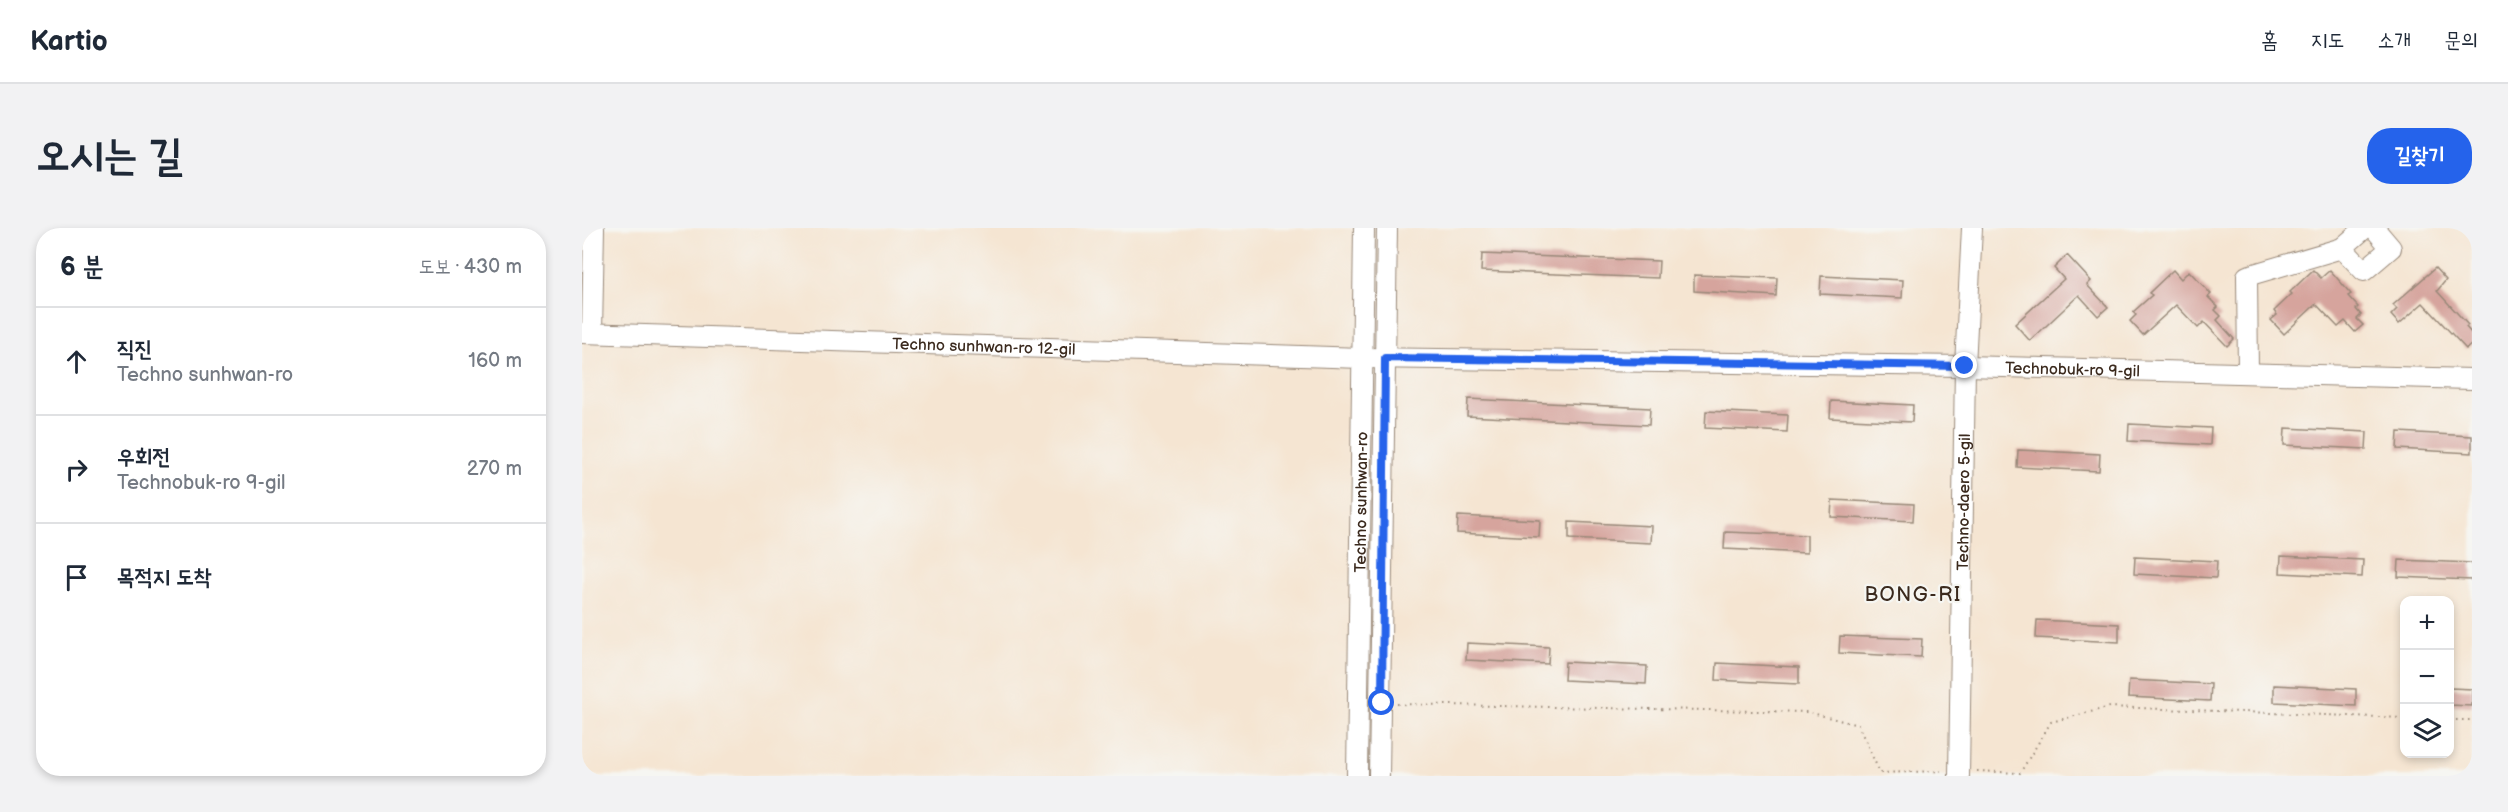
<!DOCTYPE html>
<html lang="ko">
<meta charset="utf-8">
<style>
body{margin:0;font-family:"Balsamiq Sans","Poor Story",sans-serif;background:#f2f2f3;color:#1f2937}
.controls{position:absolute;right:18px;bottom:18px;display:grid;overflow:hidden;border-radius:12px;box-shadow:0 3px 9px #0003}
.controls button{width:54px;height:54px;display:grid;place-items:center;padding:0;border:0;border-bottom:2px solid #e0e1e3;background:#fff;color:#1f2937;font:30px sans-serif}
.stop{position:absolute;width:18px;height:18px;margin:-14px;border:4px solid #2563eb;border-radius:50%;background:#fff}
.stop.end{background:#2563eb;border-color:#fff;box-shadow:0 2px 6px #0008}
.list{margin:0;padding:0;list-style:none}
h2{display:flex;justify-content:space-between;align-items:center;height:78px;margin:0;padding:0 24px;font-size:26px}
h2 small{font-size:20px;font-weight:400;color:#747a83}
.list li{display:grid;grid-template-columns:39px 1fr auto;gap:18px;align-items:center;box-sizing:border-box;height:108px;padding:0 24px;border-top:2px solid #e0e1e3}
.list b{display:block;font-size:22px;white-space:nowrap}
.list p{margin:0;font-size:20px;white-space:nowrap;color:#747a83}
.list em{font-size:20px;font-style:normal;color:#747a83}
.icon{flex:none;width:33px;height:33px;fill:none;stroke:currentColor;stroke-width:2;stroke-linecap:round;stroke-linejoin:round}
.map{position:relative;flex:none;width:1890px;height:548px;overflow:hidden;border-radius:24px}
header{display:flex;align-items:center;gap:36px;box-sizing:border-box;height:84px;padding:0 30px;background:#fff;border-bottom:2px solid #e0e1e3}
header strong{font-size:28px}
nav{display:flex;gap:33px;margin-inline-start:auto;font-size:21px}
.intro{display:flex;align-items:center;justify-content:space-between;box-sizing:border-box;height:144px;padding:0 36px}
h1{margin:0;font-size:42px}
.button{padding:15px 27px;border-radius:24px;background:#2563eb;color:#fff;font-size:21px;font-weight:700}
main{display:flex;gap:36px;padding:0 36px}
aside{flex:1;background:#fff;border-radius:24px;box-shadow:0 3px 9px #0003}
.map>svg:first-child{display:block}
.building{fill:#d6a49d}
.lines{fill:none;stroke-linecap:round;stroke-linejoin:round}
.minor-casing{stroke:#988878;stroke-width:22}
.path{stroke:#988878;stroke-width:2;stroke-dasharray:1.5 4.5;stroke-linecap:butt}
.minor{stroke:#fff;stroke-width:20}
.route{stroke:#2563eb;stroke-width:8}
.labels{text-anchor:middle;stroke-width:4.5;stroke-linejoin:round;paint-order:stroke}
.street-label{font-size:16px;fill:#3b2a1e;stroke:#f6f6f2}
.quarter-label{font-size:20px;letter-spacing:1.5px;fill:#3b2a1e;stroke:#f6f6f2}
</style>
<header>
<strong>Kartio</strong>
<nav><a>홈</a><a>지도</a><a>소개</a><a>문의</a></nav>
</header>
<div class="intro"><h1>오시는 길</h1><a class="button">길찾기</a></div>
<main>
<aside>
<h2>6 분<small>도보 · 430 m</small></h2>
<ul class="list">
<li><svg class="icon" aria-label="ahead" viewBox="0 0 24 24"><path d="M12 20V5M6 11l6-6 6 6"/></svg><div><b>직진</b><p>Techno sunhwan-ro</p></div><em>160 m</em></li>
<li><svg class="icon" aria-label="right" viewBox="0 0 24 24"><path d="M7 20v-9h11M14 6l5 5-5 5"/></svg><div><b>우회전</b><p>Technobuk-ro 9-gil</p></div><em>270 m</em></li>
<li><svg class="icon" aria-label="arrive" viewBox="0 0 24 24"><path d="M6 21V4h12l-3 4 3 4H6"/></svg><div><b>목적지 도착</b></div></li>
</ul>
</aside>
<div class="map">
<svg width="1890" height="548" viewBox="0 0 1890 548">
<rect width="100%" height="100%" fill="#f6f6f2"/>
<filter id="ink" filterUnits="userSpaceOnUse"><feTurbulence type="fractalNoise" baseFrequency=".0167" numOctaves="2"/><feDisplacementMap in="SourceGraphic" scale="12" xChannelSelector="R" yChannelSelector="G"/><feConvolveMatrix kernelMatrix="1 2 1 2 8 2 1 2 1" color-interpolation-filters="sRGB"/></filter>
<filter id="wash" filterUnits="userSpaceOnUse"><feTurbulence type="fractalNoise" baseFrequency=".008" numOctaves="4" result="noise"/><feDisplacementMap in="SourceGraphic" scale="24" xChannelSelector="R" yChannelSelector="G"/><feGaussianBlur stdDeviation="1.35" result="paint"/><feColorMatrix in="noise" values="0 0 0 0 0 0 0 0 0 0 0 0 0 0 0 0 0 1.4 0 .05"/><feComposite in="paint" operator="in"/></filter>
<g filter="url(#wash)">
<rect width="100%" height="100%" fill="#f5e5d2"/>
<g id="blocks">
<g class="building">
<polygon points="900,26 1077,33 1076,50 899,43"/>
<polygon points="1485,27 1509,53 1505,57 1526,79 1516,88 1497,67 1448,113 1433,96 1482,51 1472,40"/>
<polygon points="1853,40 1864,52 1855,63 1886,97 1884,99 1890,106 1890,116 1884,121 1841,75 1817,96 1809,87 1815,81 1811,77"/>
<polygon points="1591,42 1599,51 1607,43 1629,66 1626,69 1636,79 1633,82 1639,88 1635,92 1652,111 1645,118 1622,94 1616,100 1594,77 1561,107 1548,93 1554,87 1551,84 1570,67 1567,65"/>
<polygon points="1731,42 1739,50 1748,42 1769,66 1766,68 1776,79 1774,81 1779,87 1775,91 1781,97 1773,104 1763,93 1756,99 1734,76 1702,106 1689,92 1695,87 1692,83 1710,66 1708,64"/>
<polygon points="1112,47 1195,50 1194,68 1112,63"/>
<polygon points="1239,48 1321,52 1320,70 1238,66"/>
<polygon points="886,171 1068,180 1067,197 885,188"/>
<polygon points="1249,173 1331,177 1330,194 1248,190"/>
<polygon points="1124,183 1206,187 1205,204 1123,200"/>
<polygon points="1547,196 1629,200 1628,217 1546,213"/>
<polygon points="1703,200 1785,204 1784,221 1702,217"/>
<polygon points="1816,204 1890,208 1890,225 1815,221"/>
<polygon points="1436,222 1518,226 1517,243 1435,239"/>
<polygon points="1250,272 1332,276 1331,293 1249,289"/>
<polygon points="876,288 958,292 957,309 875,305"/>
<polygon points="987,294 1070,298 1069,315 987,311"/>
<polygon points="1143,304 1225,307 1225,325 1142,321"/>
<polygon points="1699,328 1781,332 1780,349 1698,345"/>
<polygon points="1553,329 1635,333 1634,350 1552,346"/>
<polygon points="1817,332 1890,335 1890,352 1816,349"/>
<polygon points="1455,392 1537,396 1537,414 1454,410"/>
<polygon points="1258,408 1340,411 1339,429 1257,425"/>
<polygon points="885,415 967,419 966,436 884,432"/>
<polygon points="983,434 1065,438 1064,456 982,452"/>
<polygon points="1135,435 1217,439 1217,456 1134,452"/>
<polygon points="1547,452 1629,456 1628,473 1546,469"/>
<polygon points="1692,457 1774,461 1774,478 1692,474"/>
<polygon points="1868,460 1890,461 1890,478 1868,477"/>
</g>
</g>
</g>
<g filter="url(#ink)">
<use href="#blocks" fill-opacity="0" stroke="#988878" stroke-width="1.5"/>
<g class="lines">
<defs>
<g id="minor">
<polyline points="1760,20 1782,43 1809,20 1792,0"/>
<polyline points="10,104 12,0"/>
<path id="s1" d="M 0,105 L 780,130 L 1383,138 L 1890,151"/>
<polyline points="1666,144 1665,48 1760,20 1783,0"/>
<path id="s2" d="M 775,548 L 782,0"/>
<polyline points="797,548 805,0"/>
<path id="s3" d="M 1377,548 L 1383,138 L 1390,0"/>
</g>
</defs>
<use href="#minor" class="minor-casing"/>
<g class="path">
<polyline points="815,476 1226,484 1276,497 1298,545 1359,543"/>
<polyline points="1868,492 1890,492"/>
<polyline points="1395,543 1438,545 1469,494 1528,479 1822,490"/>
</g>
<use href="#minor" class="minor"/>
</g>
</g>
<g class="lines" filter="url(#ink)">
<polyline class="route" points="800,475 803,130 1383,138"/>
</g>
<g class="labels">
<g class="street-label">
<text dy="6" stroke="none"><textPath href="#s1" startOffset="402">Techno sunhwan-ro 12-gil</textPath></text>
<text dy="6" stroke="none"><textPath href="#s1" startOffset="1491">Technobuk-ro 9-gil</textPath></text>
<text dy="6" stroke="none"><textPath href="#s2" startOffset="274">Techno sunhwan-ro</textPath></text>
<text dy="6" stroke="none"><textPath href="#s3" startOffset="274">Techno-daero 5-gil</textPath></text>
</g>
<g class="quarter-label">
<text x="1331" y="373">BONG-RI</text>
</g>
</g>
</svg>
<div class="controls">
<button>+</button>
<button>−</button>
<button><svg class="icon" aria-label="layers" viewBox="0 0 24 24"><path d="M12 4l9 5-9 5-9-5zM3 14l9 5 9-5"/></svg></button>
</div>
<div class="stop" style="left:800px;top:475px"></div>
<div class="stop end" style="left:1383px;top:138px"></div>
</div>
</main>
